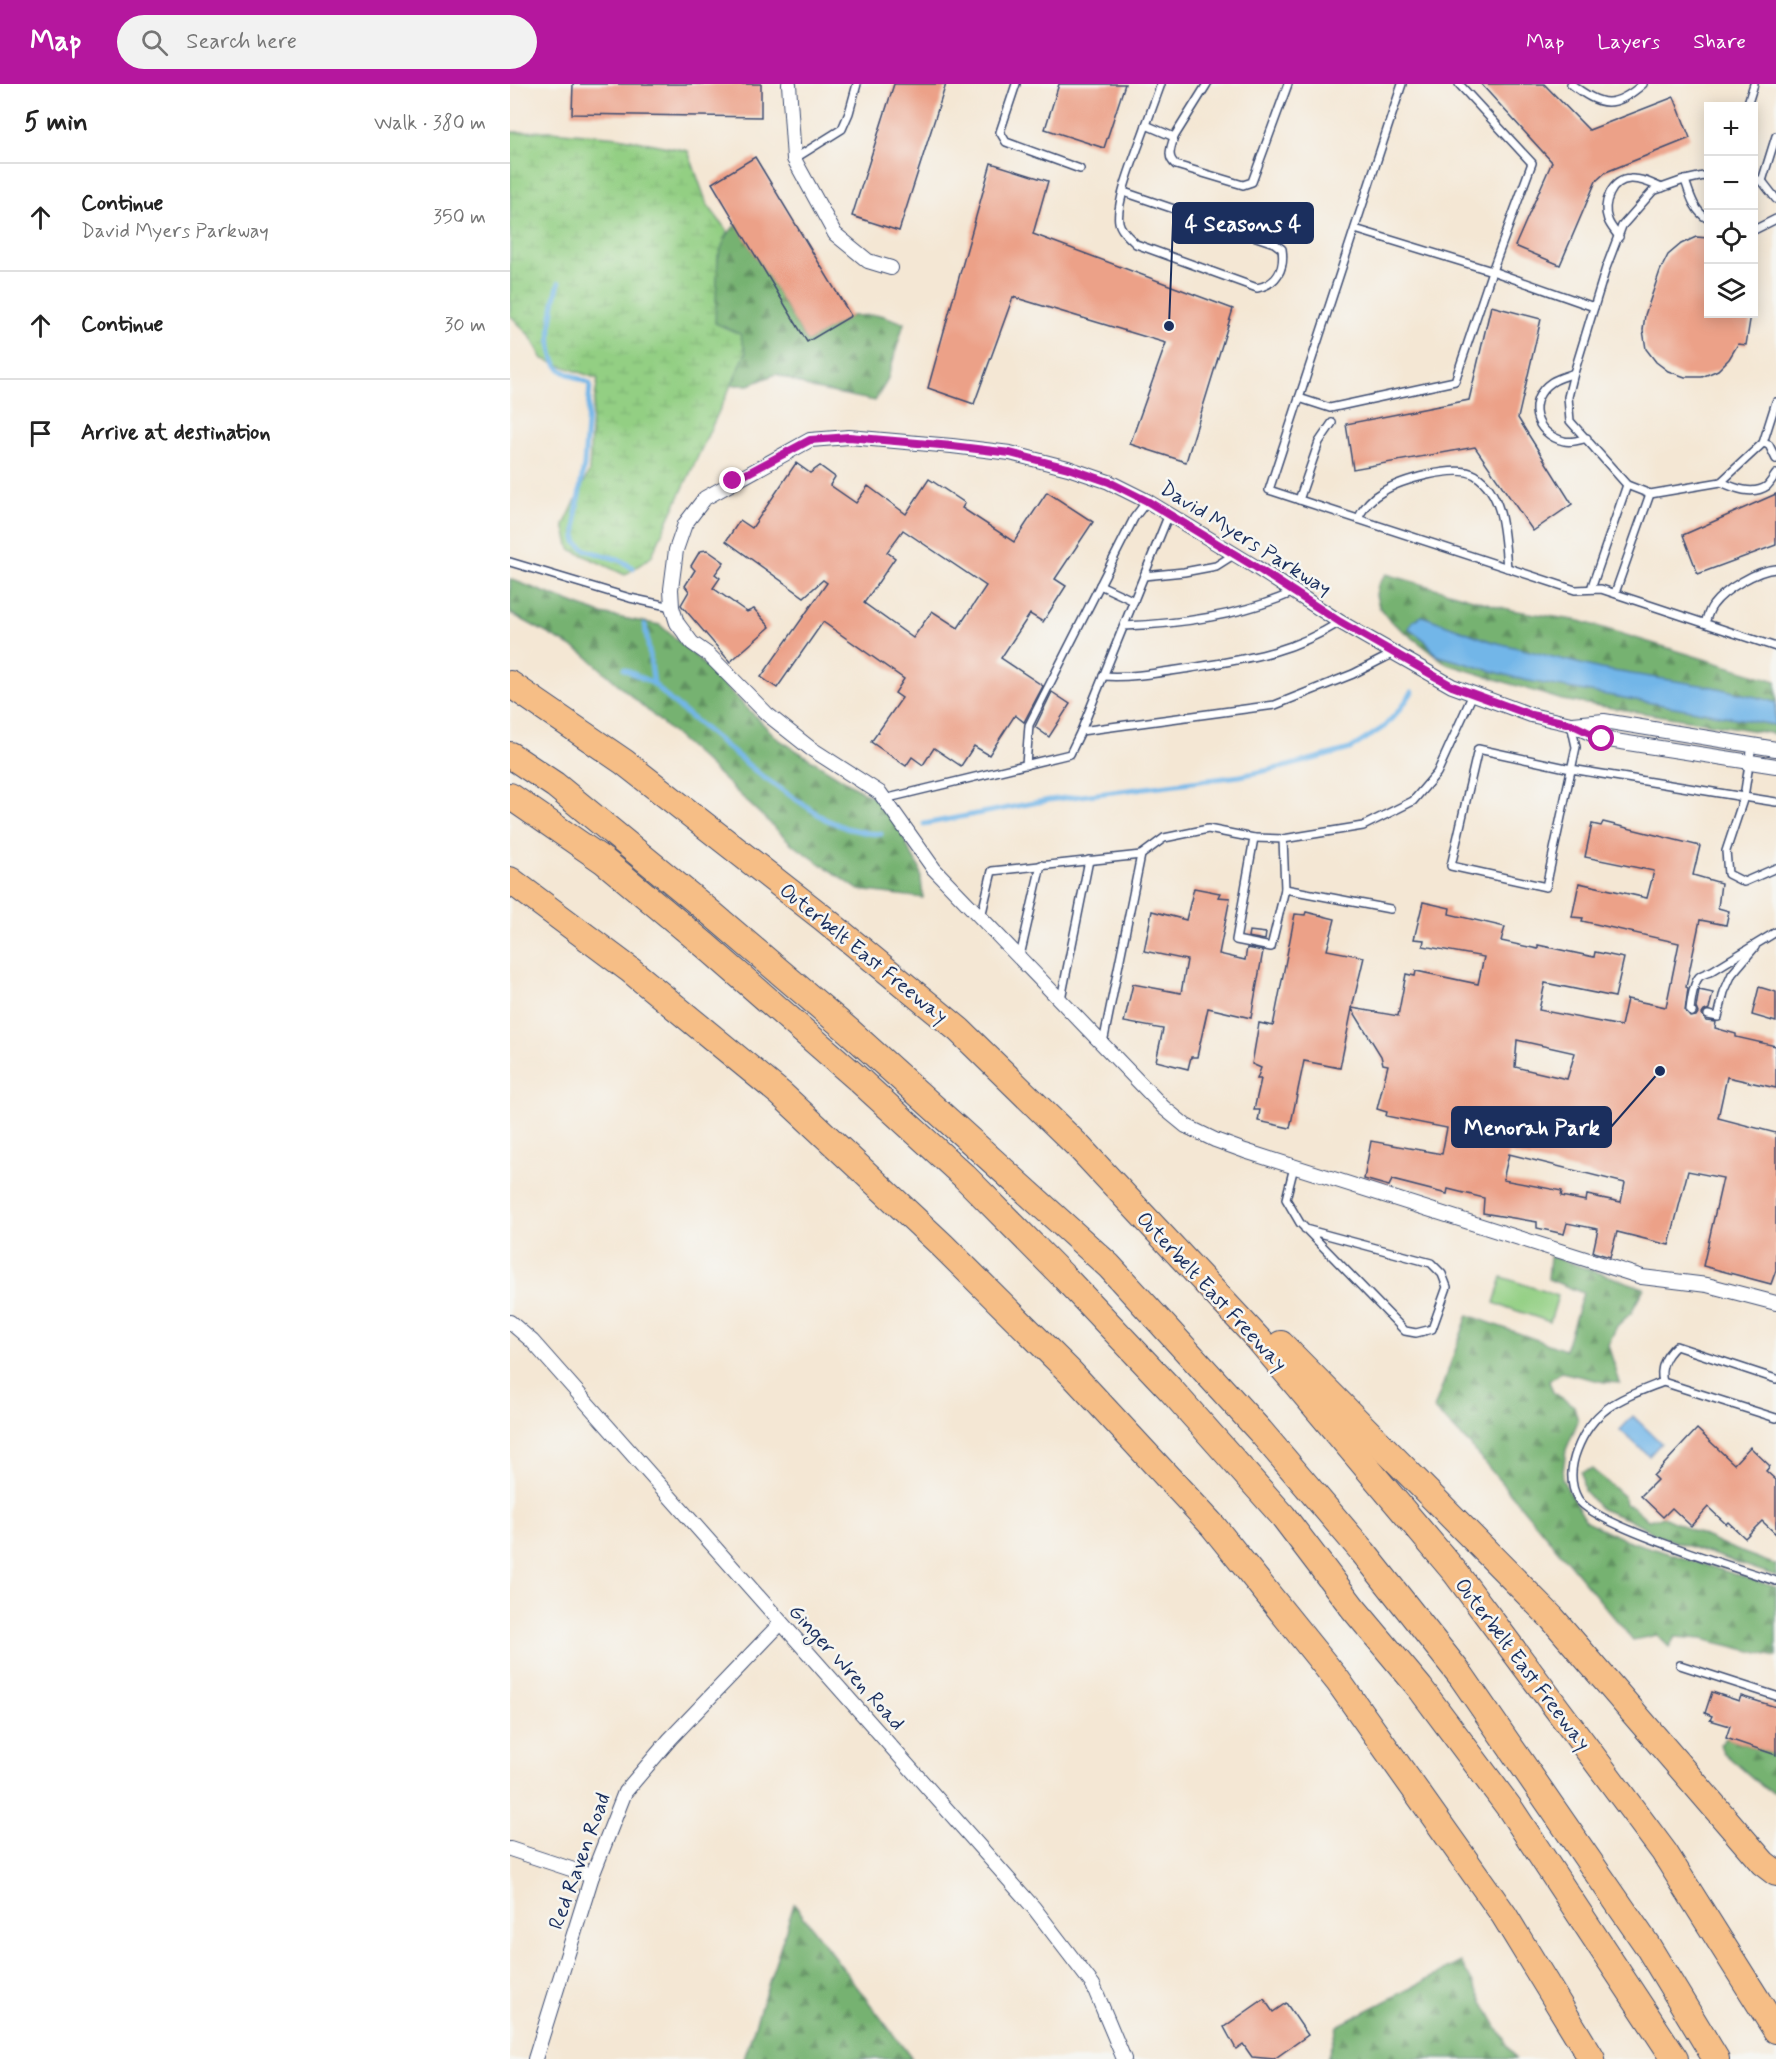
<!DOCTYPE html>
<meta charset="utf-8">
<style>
body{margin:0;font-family:Mynerve,sans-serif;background:#f2f2f2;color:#222}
.controls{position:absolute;right:18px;top:18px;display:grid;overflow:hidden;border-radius:0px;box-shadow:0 3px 15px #0003}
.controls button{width:54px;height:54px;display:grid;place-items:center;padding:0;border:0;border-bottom:2px solid #e0e0e0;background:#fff;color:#222;font:30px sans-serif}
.stop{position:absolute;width:18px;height:18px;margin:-14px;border:4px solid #b5179e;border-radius:50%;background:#fff}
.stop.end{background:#b5179e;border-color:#fff;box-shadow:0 2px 6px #0008}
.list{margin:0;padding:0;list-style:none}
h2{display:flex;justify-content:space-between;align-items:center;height:78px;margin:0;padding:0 24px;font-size:26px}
h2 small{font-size:20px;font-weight:400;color:#767676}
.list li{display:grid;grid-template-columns:39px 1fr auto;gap:18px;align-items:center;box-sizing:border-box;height:108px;padding:0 24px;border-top:2px solid #e0e0e0}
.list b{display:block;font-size:22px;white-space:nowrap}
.list p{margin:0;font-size:20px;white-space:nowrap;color:#767676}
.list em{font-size:20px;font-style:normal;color:#767676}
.icon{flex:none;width:33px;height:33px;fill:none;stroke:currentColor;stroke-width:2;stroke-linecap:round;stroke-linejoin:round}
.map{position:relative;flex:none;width:1266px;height:1975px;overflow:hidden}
header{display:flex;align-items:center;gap:36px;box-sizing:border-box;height:84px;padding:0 30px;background:#b5179e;color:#fff}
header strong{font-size:28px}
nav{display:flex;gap:33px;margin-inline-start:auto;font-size:21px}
.search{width:420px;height:54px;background:#f2f2f2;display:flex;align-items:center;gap:15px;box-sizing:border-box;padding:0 21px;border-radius:33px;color:#767676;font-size:22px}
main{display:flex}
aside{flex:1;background:#fff}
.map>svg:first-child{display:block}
.forest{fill:url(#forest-firs);stroke:#487068;stroke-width:1.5}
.wetland{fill:url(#wetland-marsh);stroke:#577f70;stroke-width:1.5}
.pitch{fill:#93cf83;stroke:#577f70;stroke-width:1.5}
.water{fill:#72b6e8;stroke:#4672a3;stroke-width:1.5}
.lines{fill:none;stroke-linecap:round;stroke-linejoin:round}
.stream{stroke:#72b6e8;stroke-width:5}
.building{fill:#eca188;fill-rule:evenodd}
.lane-casing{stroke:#3c4b70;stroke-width:10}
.street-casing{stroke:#3c4b70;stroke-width:16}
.highway-casing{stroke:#3c4b70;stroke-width:28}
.lane{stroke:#fff;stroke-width:7}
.street{stroke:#fff;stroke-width:14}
.highway{stroke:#f6be86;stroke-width:26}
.route{stroke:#b5179e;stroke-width:8}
.labels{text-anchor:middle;stroke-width:5;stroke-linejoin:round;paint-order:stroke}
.street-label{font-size:21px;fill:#1b2f5e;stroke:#f6f6f2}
.leader{fill:none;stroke:#1b2f5e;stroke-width:2}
.callout-dot{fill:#1b2f5e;stroke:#f6f6f2;stroke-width:2}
.callout{fill:#1b2f5e;stroke:#1b2f5e;stroke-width:2}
.callout-label{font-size:22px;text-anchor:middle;font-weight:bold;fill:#fff}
</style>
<header>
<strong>Map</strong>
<div class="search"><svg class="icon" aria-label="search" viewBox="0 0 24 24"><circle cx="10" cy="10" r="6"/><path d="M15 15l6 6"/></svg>Search here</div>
<nav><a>Map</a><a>Layers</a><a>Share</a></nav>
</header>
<main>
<aside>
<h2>5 min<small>Walk · 380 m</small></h2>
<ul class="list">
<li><svg class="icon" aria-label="ahead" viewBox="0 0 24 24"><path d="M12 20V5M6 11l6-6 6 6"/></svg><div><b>Continue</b><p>David Myers Parkway</p></div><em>350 m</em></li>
<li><svg class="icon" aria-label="ahead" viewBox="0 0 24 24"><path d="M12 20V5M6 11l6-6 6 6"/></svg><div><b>Continue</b></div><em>30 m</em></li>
<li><svg class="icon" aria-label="arrive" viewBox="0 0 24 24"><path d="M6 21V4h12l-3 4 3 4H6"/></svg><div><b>Arrive at destination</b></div></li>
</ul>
</aside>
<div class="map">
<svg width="1266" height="1975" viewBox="0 0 1266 1975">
<defs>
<pattern id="forest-firs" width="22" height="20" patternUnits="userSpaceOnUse" patternTransform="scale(1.5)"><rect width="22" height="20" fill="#76b271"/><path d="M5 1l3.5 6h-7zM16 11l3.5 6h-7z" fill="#609160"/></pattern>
<pattern id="wetland-marsh" width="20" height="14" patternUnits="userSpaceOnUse" patternTransform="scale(1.5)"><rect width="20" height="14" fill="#93cf83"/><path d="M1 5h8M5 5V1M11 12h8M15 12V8" fill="none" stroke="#7eb274"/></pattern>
</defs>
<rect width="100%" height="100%" fill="#f6f6f2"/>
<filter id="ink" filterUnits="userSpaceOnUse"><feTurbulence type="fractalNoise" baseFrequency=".0167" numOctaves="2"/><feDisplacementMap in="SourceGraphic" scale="12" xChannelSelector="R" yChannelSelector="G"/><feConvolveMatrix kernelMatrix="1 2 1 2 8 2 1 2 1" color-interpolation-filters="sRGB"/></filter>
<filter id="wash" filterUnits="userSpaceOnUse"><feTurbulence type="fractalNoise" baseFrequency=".008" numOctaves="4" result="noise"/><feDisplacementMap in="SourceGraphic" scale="24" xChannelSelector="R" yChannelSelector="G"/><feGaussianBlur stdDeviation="1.35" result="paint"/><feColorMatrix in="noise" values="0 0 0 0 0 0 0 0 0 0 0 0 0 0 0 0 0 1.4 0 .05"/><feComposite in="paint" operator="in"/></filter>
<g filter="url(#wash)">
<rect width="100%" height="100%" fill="#f4e7d4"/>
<g class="forest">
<path d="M 227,140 L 297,258 L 341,232 L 371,231 L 394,239 L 377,297 L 365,317 L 301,304 L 266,290 L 239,301 L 221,301 L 236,269 L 205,239 C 205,207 200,163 227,140 Z"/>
<polygon points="876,490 1001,526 1070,537 1266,597 1266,650 1052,616 937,580 879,536 869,523 866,511 868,501"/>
<polygon points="0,495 91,530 150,541 184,571 268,655 353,708 379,721 400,768 410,785 413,814 349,806 282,760 191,674 73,569 0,529"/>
<polygon points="1040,1172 1134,1204 1121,1229 1107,1242 1098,1261 1110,1299 1094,1298 1051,1288 1039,1297 1043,1308 1064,1322 1068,1337 1056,1366 1052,1395 1076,1437 1113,1455 1266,1503 1266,1573 1192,1555 1165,1553 1159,1563 1147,1551 1123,1556 959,1360 924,1325 958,1231 1055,1266 1073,1209 1038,1195"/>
<polygon points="1082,1385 1114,1413 1115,1420 1122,1422 1138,1436 1153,1433 1221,1464 1266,1481 1266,1492 1146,1451 1127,1439 1091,1425 1074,1407 1071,1388"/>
<polygon points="1216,1654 1266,1671 1266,1709 1253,1703 1213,1668 1210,1661"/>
<polygon points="284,1820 402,1975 234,1975"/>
<polygon points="951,1878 1005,1975 817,1975 827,1942"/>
</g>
<polygon class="wetland" points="40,47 109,53 178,67 197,120 218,148 208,172 205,239 230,250 236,269 141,473 115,491 60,465 54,441 79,388 82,331 88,295 33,275 20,252 0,231 0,48"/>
<polygon class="pitch" points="992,1193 1048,1212 1040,1238 984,1219"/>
<g class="water">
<polygon points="912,532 980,557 1090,585 1203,603 1258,616 1266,619 1265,641 1014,596 926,571 917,558 899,544 903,537"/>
<polygon points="1123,1332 1151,1359 1139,1372 1110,1346"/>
</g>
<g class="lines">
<g class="stream">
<path d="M 49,199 C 43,219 33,269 50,285 C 55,290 72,295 80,300 L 74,381 L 66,430 L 66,458 L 76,466 L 110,476 L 123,484"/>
<polyline points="135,541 144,600"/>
<polyline points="114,585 144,600 161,617 253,693 315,735 336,744 358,749 371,750"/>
<polyline points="414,740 539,716 730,692 778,682 840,665 874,643 891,624 902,608"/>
</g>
</g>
<g id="blocks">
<g class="building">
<polygon points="63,0 251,0 251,33 62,30"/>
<polygon points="384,0 436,0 389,147 342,132"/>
<polygon points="549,0 615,0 594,64 535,45"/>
<polygon points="971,0 1034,0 1079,46 1164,13 1180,54 1096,88 1086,97 1050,181 1005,162 1042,78"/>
<polygon points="245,73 341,232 297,258 202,99"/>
<polygon points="481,79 538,97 523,150 723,225 676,378 620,360 656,259 503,213 464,320 418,304"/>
<polygon points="1186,153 1198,154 1198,230 1241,230 1236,261 1228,260 1219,275 1208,286 1192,293 1175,293 1158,287 1146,278 1136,265 1133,246 1135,231 1150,187 1158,171 1171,160"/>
<polygon points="981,222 1031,235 1008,334 1062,420 1023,447 965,363 843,385 836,340 959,316"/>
<path d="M 286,379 L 300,389 L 310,382 L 325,393 L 320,401 L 346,419 L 358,402 L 396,430 L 419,395 L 455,419 L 452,424 L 504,458 L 537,408 L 583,438 L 545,495 L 556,502 L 533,538 L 520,530 L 491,574 L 533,602 L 514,638 L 505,631 L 479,671 L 464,662 L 451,682 L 424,664 L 413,681 L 402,673 L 396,682 L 361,658 L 392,614 L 385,609 L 394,595 L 313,538 L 267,604 L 251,593 L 317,499 L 313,496 L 294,513 L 216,457 L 230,436 L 242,444 ZM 393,446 L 476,502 L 448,544 L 422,527 L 403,554 L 354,519 L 385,474 L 377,468 Z"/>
<polygon points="1266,410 1266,461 1188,490 1173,451"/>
<polygon points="197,466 214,478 205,490 210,494 203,504 237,528 244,525 260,543 220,578 171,521 179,507 175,502 185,486 181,482 190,467"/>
<polygon points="542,608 560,620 539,653 525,643"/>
<path d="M 1093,738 L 1190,762 L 1183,791 L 1211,799 L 1208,824 L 1219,827 L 1216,841 L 1190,836 L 1176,903 L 1178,904 L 1175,927 L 1180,933 L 1186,932 L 1188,929 L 1186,924 L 1189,906 L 1203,909 L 1199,925 L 1194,927 L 1192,930 L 1196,937 L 1206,938 L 1205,944 L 1226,950 L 1226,953 L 1266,962 L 1266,1004 L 1217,993 L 1208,1034 L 1266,1049 L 1266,1186 L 1261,1200 L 1193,1182 L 1213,1094 L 1178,1087 L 1159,1161 L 1107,1148 L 1100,1173 L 1083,1168 L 1088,1145 L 1057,1139 L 1054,1150 L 1027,1144 L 1027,1138 L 973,1129 L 974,1114 L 938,1105 L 937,1110 L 882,1096 L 879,1102 L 854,1095 L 861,1057 L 932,1070 L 937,1044 L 876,1032 L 877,1028 L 867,1025 L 878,981 L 873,980 L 871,972 L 842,925 L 830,984 L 794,977 L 780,1044 L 748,1037 L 750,1026 L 744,1026 L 751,995 L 747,995 L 751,984 L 742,980 L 749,939 L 763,942 L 785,830 L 795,831 L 796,828 L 825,835 L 817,866 L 854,873 L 842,924 L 888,932 L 896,890 L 905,892 L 906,887 L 968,900 L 974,873 L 913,862 L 914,856 L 904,855 L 913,818 L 940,824 L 939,830 L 995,843 L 991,857 L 1028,865 L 1028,861 L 1084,873 L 1085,868 L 1114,874 L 1105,913 L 1035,899 L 1029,926 L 1111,942 L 1117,915 L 1156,923 L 1169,859 L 1072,837 L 1073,834 L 1062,833 L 1069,799 L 1137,814 L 1144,787 L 1075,773 L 1082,740 L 1091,742 ZM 1007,956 L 1065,969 L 1057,995 L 1005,983 ZM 999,1070 L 1115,1099 L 1111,1118 L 1077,1111 L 1076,1117 L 1051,1112 L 1052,1107 L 993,1096 Z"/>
<polygon points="684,804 710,809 708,813 720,814 709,870 735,876 737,864 753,867 741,934 698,924 687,973 681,973 678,985 646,977 653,945 614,938 623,900 671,909 677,876 634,867 642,827 676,836"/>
<polygon points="739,847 756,849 755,856 738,853"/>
<polygon points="1249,903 1266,908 1266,938 1242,931"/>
<polygon points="1187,1345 1224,1380 1240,1363 1260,1382 1256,1387 1266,1396 1266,1450 1252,1437 1235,1454 1218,1438 1216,1440 1198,1423 1181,1442 1162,1424 1153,1433 1131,1412 1147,1396 1143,1392"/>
<polygon points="1202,1608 1229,1617 1231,1612 1266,1623 1266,1671 1216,1654 1220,1642 1200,1636 1202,1632 1195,1629"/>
<polygon points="754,1915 763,1928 776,1919 798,1951 764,1975 742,1973 733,1960 726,1965 714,1943"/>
</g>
</g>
</g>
<g filter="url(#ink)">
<use href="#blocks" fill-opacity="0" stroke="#3c4b70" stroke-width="1.5"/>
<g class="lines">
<defs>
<g id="lane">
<polyline points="506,0 490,48 496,58 570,85"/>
<polyline points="892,0 759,406 1065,506 1091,505 1266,563"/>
<path d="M 1061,0 C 1091,23 1104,25 1133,0"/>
<polyline points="1237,22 1244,0"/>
<polyline points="636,41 651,0"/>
<path d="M 664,53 C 661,64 656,73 666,81 L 733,101 L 742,98 L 778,0"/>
<polyline points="284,75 332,45 339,29 347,0"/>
<polyline points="1198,91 1171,97 1143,107 1112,142 1096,184 1064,289 1058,313 1060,337 1117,401 1140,410 1211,398 1253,359 1266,318"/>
<polyline points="1244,95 1252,97 1266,115"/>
<path d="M 1175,96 C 1180,111 1184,127 1198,135"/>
<polyline points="1252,97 1266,52"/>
<path d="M 614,108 L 764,159 L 772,165 C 775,185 767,200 747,204 L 626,160 C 620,154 610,146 609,138 C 605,118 629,62 636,41 L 664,53 L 697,0"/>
<polyline points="845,145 982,187 1022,79 949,0"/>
<polyline points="1244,146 1266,135"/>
<path d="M 1109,153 C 1105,147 1100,142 1098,136 C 1092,120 1101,96 1120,95 C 1131,94 1142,100 1152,104"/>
<path d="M 1064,289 C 1057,292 1048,294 1042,298 C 1015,316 1024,350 1054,357 C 1061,359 1070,356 1077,354"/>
<polyline points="789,314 820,324 945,297 982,187 1084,223"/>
<polyline points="1253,359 1259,361 1266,375"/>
<path d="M 1211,398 C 1224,404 1243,412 1257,402 C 1260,399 1263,394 1266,390"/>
<polyline points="789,416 809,358 822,339"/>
<path d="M 848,435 C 853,424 861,414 872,408 C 890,396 946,380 965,391 C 995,410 994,453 997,484"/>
<polyline points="0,478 120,514 162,523"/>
<polyline points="634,492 674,488 706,482 725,470"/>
<polyline points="590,501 624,517"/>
<polyline points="1081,505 1117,401"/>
<polyline points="1105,509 1140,410"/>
<path d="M 1195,539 C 1197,533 1199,526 1203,521 C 1214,506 1247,486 1266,485"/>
<path d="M 614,542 C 669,540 733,531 784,508"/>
<path d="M 593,592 C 623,594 652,588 681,584 C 740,574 778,570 830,538"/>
<polyline points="1061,640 1066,663 1036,803 941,782 968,665 1061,685 1234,713 1242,661"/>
<polyline points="571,647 659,430"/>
<polyline points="516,681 519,641 624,434 637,417"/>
<polyline points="374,715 560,670 571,647 765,621 843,590 884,569"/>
<polyline points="1266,718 1234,713 1216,767 1218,790 1234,798 1266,784"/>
<polyline points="744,754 773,755"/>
<polyline points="775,805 880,825"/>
<polyline points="471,833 482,787 631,771"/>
<polyline points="510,872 531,781"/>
<polyline points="551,915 579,776"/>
<path d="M 1182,928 L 1180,926 C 1181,917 1183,900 1189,893 C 1192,890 1198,889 1202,887 L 1266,848"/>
<polyline points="1198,931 1208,933 1214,908 1222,890 1245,863"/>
<polyline points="593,959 631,771 654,754 698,745 744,754 726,856 761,863 775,805 773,755 853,742 903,717 927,689 963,610"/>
<polyline points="784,1083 776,1115 790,1139 895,1247 906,1249 922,1245 937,1203 932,1190 921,1179 795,1145"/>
<path d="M 1266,1295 L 1166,1262 C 1156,1271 1149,1284 1153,1298 L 1266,1334"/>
<path d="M 1153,1298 C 1113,1314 1084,1322 1067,1366 C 1061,1381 1059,1400 1068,1415 C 1085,1442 1230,1485 1266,1497"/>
<polyline points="1170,1581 1266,1612"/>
</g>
<g id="street">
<polyline points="279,0 284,75 325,150 358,177 381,184"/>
<polyline points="1063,640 1094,637 1266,665"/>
<polyline points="1266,682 1092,655 1061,640 1021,631 942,602 830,538 744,482 637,417 599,398 558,384 500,369 442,362 339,353 300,356 195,414 175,440 166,466 161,505 162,523 167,539 182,559 199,571 257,630 300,664 370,709 424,785 654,1024 676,1042 705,1056 735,1067 1132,1193 1197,1201 1266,1219"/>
<polyline points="0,1238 22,1257 524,1824 583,1901 614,1975"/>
<polyline points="0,1765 82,1792"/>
<polyline points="25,1975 82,1792 115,1708 160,1655 270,1540"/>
</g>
<g id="highway">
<polyline points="0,600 114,678 313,834 449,946 569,1063 750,1257 945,1488 1154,1768 1266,1946"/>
<polyline points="0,671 45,701 201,829 339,947 599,1182 750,1347 853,1468 952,1593 1137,1861 1206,1975"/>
<polyline points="0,712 94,777 196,862 347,994 454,1092 553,1192 660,1305 773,1432 843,1524 910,1604 1001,1726 1165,1975"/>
<polyline points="0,796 119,885 271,1010 432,1161 562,1290 703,1442 828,1597 994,1831 1082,1975"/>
<polyline points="771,1260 1042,1534 1253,1779 1266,1789"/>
</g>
</defs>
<use href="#lane" class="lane-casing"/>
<use href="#street" class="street-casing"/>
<use href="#highway" class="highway-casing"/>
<use href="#lane" class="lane"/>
<use href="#street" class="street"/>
<use href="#highway" class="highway"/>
</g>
</g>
<g class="lines" filter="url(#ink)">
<polyline class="route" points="223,397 300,356 339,353 442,362 500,369 558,384 599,398 637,417 744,482 830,538 942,602 1021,631 1061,640 1092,655"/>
</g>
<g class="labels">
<g class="street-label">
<text transform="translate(736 454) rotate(32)" y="7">David Myers Parkway</text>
<text transform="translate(354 869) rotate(39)" y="7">Outerbelt East Freeway</text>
<text transform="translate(702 1207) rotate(47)" y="7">Outerbelt East Freeway</text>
<text transform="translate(1013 1580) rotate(53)" y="7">Outerbelt East Freeway</text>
<text transform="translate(337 1583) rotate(48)" y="7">Ginger Wren Road</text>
<text transform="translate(69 1777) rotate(-70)" y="7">Red Raven Road</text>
</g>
</g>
<path class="leader" d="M659 242L663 139M1150 987L1101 1043"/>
<g class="callout-dot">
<circle cx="659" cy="242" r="6"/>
<circle cx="1150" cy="987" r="6"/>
</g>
<g class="callout">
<rect x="663" y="119" width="140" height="40" rx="6"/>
<rect x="942" y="1023" width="159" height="40" rx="6"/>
</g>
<g class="callout-label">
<text x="733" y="147">4 Seasons 4</text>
<text x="1022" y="1051">Menorah Park</text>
</g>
</svg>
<div class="controls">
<button>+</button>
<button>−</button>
<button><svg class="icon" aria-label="locate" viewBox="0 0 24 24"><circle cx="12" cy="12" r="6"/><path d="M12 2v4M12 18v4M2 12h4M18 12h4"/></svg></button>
<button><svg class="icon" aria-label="layers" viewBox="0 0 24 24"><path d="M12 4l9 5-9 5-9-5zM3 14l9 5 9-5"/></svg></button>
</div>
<div class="stop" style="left:1092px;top:655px"></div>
<div class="stop end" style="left:223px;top:397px"></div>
</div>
</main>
